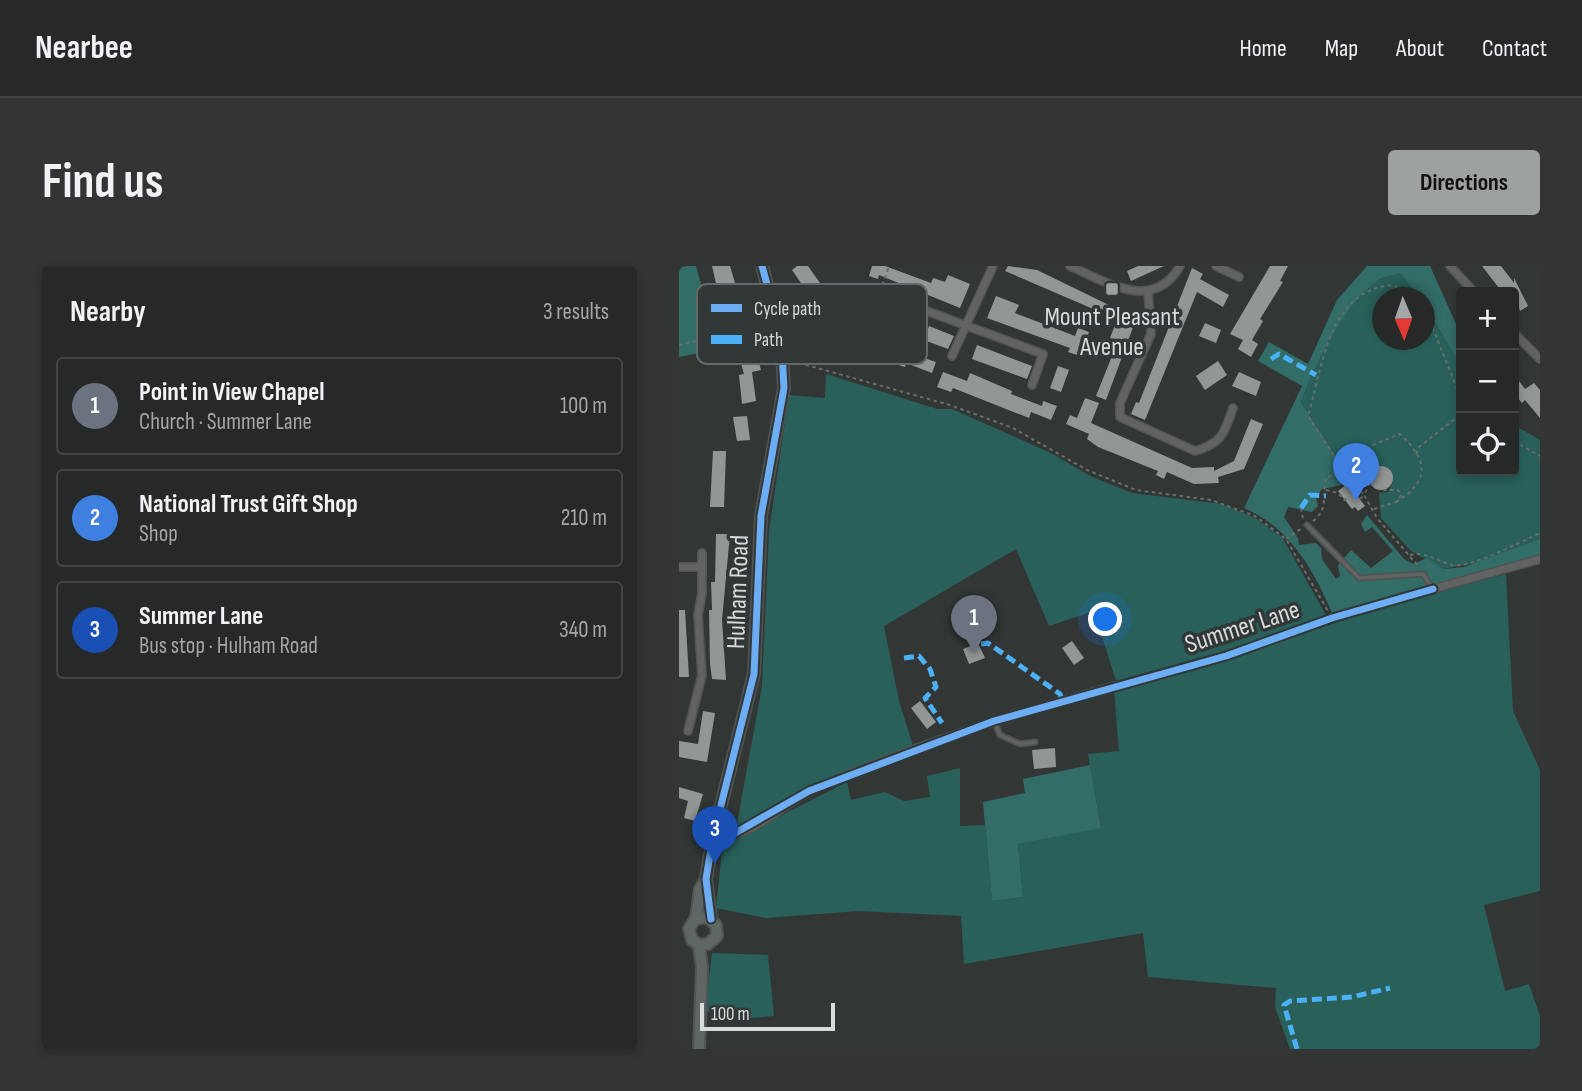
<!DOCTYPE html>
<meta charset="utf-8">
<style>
body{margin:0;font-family:"Sofia Sans Condensed",sans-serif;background:#323534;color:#f1f3f6}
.controls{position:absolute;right:21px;top:21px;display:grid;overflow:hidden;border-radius:7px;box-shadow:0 4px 10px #0003}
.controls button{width:63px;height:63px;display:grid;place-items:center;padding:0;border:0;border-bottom:2px solid #424545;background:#262928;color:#f1f3f6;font:35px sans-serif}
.compass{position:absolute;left:693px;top:21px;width:63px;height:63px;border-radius:50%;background:#262928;box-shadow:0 4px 10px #0003;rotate:178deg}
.scale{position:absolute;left:21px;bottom:18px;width:135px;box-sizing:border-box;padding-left:7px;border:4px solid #d7dcdb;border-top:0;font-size:19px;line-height:24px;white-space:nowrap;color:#d7dcdb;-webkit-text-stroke:5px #313837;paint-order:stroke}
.you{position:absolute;left:427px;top:354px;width:24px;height:24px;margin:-18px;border:5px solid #fff;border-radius:50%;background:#1a73e8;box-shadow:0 0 0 10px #1a73e833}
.badge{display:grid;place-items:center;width:46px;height:46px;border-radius:50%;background:#9da2a1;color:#fff;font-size:23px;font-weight:700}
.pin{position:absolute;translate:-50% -58px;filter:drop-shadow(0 2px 4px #0008)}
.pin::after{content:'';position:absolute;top:37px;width:24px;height:21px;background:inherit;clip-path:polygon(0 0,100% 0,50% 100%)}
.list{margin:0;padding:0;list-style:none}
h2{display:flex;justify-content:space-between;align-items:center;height:91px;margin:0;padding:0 28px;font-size:30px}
h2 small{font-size:23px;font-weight:400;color:#a4a6a8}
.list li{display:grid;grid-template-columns:46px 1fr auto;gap:21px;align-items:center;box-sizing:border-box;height:98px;margin:0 14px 14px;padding:0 14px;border:2px solid #424545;border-radius:7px}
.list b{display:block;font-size:26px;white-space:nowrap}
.list p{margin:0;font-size:23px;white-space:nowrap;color:#a4a6a8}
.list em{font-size:23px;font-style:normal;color:#a4a6a8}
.icon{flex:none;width:38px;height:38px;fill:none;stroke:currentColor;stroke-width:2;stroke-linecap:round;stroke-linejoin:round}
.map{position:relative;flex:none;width:861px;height:783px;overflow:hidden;border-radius:7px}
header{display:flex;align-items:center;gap:42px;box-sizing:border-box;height:98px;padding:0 35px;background:#262928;border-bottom:2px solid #424545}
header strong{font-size:33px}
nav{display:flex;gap:38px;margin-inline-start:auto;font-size:24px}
.intro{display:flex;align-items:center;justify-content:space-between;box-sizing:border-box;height:168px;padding:0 42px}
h1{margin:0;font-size:49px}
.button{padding:18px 32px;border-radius:7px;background:#9da2a1;color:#111;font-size:24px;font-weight:700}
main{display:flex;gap:42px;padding:0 42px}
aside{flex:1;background:#262928;border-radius:7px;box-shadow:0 4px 10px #0003}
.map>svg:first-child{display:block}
.green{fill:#29605a}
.forest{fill:#336d68}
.building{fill:#929695}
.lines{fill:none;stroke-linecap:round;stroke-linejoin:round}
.lane-casing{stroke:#505453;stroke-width:7}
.street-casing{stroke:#505453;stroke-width:10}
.secondary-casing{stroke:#505453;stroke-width:14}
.path{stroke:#696d6c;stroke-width:2;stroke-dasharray:3.5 3.5;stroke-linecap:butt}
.lane{stroke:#616363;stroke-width:3.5}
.street{stroke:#616363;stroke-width:7}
.secondary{stroke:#5f6766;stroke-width:10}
.quiet{stroke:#4cb0f7;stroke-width:5;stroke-dasharray:10 5;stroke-linecap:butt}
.cycleway-casing{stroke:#313837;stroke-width:11}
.cycleway{stroke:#6dadf4;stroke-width:7}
.poi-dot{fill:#9da2a1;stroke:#313837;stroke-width:2.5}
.labels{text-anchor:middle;stroke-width:7;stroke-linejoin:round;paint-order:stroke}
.poi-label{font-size:26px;fill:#d7dcdb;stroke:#313837}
.street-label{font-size:26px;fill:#d7dcdb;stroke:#313837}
.key{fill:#313837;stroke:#636968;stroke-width:2}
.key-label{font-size:19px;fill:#d7dcdb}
</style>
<header>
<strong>Nearbee</strong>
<nav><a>Home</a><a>Map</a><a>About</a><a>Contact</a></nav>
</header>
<div class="intro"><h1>Find us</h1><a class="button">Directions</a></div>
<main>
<aside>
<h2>Nearby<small>3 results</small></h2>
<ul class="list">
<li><span class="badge" style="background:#6b7280">1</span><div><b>Point in View Chapel</b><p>Church · Summer Lane</p></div><em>100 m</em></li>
<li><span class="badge" style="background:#3f7fe0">2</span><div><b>National Trust Gift Shop</b><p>Shop</p></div><em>210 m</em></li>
<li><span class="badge" style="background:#1a4fb4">3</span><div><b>Summer Lane</b><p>Bus stop · Hulham Road</p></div><em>340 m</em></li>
</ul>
</aside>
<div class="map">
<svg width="861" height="783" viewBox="0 0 861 783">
<rect width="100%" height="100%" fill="#323736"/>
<g class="green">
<path d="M 722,8 L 740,31 L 704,32 L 704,74 L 746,74 L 746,40 L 782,100 L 782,205 L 835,205 L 835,159 L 861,174 L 861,273 L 807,295 L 764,303 L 732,285 L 702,252 L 700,227 L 709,226 L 714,216 L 711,203 L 697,200 L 686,207 L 688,217 L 679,223 L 668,209 L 669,203 L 665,203 L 622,136 C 635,98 666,36 701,13 C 706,9 716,9 722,8 Z"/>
<polygon points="147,108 258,143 273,143 372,187 411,210 453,227 543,238 576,252 603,271 647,349 559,381 437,415 415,345 370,360 337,283 205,360 220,435 234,480 161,508 57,563 83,420 90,265 110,129 146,132"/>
<polygon points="827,308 834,445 861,504 861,625 805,639 826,725 850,718 861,750 861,783 611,783 596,741 597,722 469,711 464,667 285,698 282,650 180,645 86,652 37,642 43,584 58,572 168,516 172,534 206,526 225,535 251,531 248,510 281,502 281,560 306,559 313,635 344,631 339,578 422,561 409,488 440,485 435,424 533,398 701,342"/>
<polygon points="33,687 89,689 95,750 62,753 26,745"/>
</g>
<g class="forest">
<polygon points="0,0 17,0 35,64 86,64 88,73 0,91"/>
<path d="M 688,0 L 751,0 L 782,69 L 782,100 L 746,40 L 746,32 L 740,31 L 722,8 C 716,9 707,9 701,13 C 667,35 635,99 622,136 L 665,203 L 669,203 L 668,209 L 660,215 L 663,219 L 643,223 L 637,232 L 639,240 L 633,246 L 609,241 L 605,251 L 619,272 L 620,279 L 637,277 L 642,282 L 643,293 L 657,313 L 661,310 L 659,299 L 672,284 L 692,302 L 714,285 L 693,261 L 686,266 L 682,258 L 688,249 L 725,293 L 734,298 L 748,292 L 764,303 L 785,301 L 861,273 L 861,290 L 653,347 C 635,304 610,261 565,242 L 623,120 L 579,95 L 590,76 L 629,98 L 658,34 Z"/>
<polygon points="411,499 422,562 339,578 344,631 313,635 304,536 346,527 344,513"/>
</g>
<g class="building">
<polygon points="33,0 51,0 66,51 56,55 46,29 40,30"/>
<polygon points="118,0 129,0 148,27 135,36 113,4"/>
<polygon points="193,0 206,0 252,17 254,12 266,16 269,9 291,18 281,42 200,9 199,13 190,10"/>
<polygon points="329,0 358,4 432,40 428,49 326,5"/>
<polygon points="459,0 485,0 452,15 448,5"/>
<polygon points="591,0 609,0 601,15 604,16 581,53 584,55 573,74 579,78 572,91 559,83 564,74 551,68"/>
<polygon points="803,0 822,0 835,17 835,12 849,40 841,45 835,26 823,26"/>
<polygon points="513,2 524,8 521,13 550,29 544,41 518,26 466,154 452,148 457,136 460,137"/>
<polygon points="317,30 340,39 336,47 362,57 396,70 399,62 410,66 401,90 389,86 391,82 308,52"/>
<polygon points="440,49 456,56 427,134 417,130 439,75 431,72"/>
<polygon points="526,57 542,64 537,77 520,70"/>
<polygon points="250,60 275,70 269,83 245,74"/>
<polygon points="174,61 184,65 182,71 257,96 253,107 227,97 226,101 200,93 167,79"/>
<polygon points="298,79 353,100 348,113 293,93"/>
<polygon points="78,89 82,104 73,106 77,135 63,138 60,109 65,108 61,94"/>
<polygon points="539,95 548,109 526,124 517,110"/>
<polygon points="379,100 390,104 382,126 371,122"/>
<polygon points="264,106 288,115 291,107 333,125 332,128 363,140 364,135 378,140 372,154 352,146 350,152 274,122 272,126 258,121"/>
<polygon points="560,106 582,116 577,130 553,120"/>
<polygon points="840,115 846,123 855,117 861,124 861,152 846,134 843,137 835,127 835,119"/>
<polygon points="406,132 420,137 412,157 513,202 535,201 535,205 555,195 572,153 584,158 565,203 539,211 540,217 515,218 488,206 485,213 477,209 479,205 419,181 408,173 410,168 387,158 391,149 398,152"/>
<polygon points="68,150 71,174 58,175 54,151"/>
<polygon points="34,185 47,185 45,241 31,241"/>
<circle cx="702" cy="212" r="12"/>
<polygon points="669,217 686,240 679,245 676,241 673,243 659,225"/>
<polygon points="37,268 51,268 43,354 47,414 33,413 31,398 30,344 33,344 32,316 36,316"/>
<polygon points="0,344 6,344 10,411 0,411"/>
<polygon points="393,375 405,392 395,399 383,382"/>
<polygon points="299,377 306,392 290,398 284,383"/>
<polygon points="241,435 257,456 248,463 232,442"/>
<polygon points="24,445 36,447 28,496 0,491 0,475 19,478"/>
<polygon points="376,482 377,501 355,503 353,484"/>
<polygon points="0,521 24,528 16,555 5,552 9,535 0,532"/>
</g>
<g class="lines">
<defs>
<g id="lane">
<polyline points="628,259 680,312 744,308 753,322"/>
<polyline points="316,457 321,469 341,478 356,476"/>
</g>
<g id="street">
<path d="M 391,0 C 427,16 474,47 501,0"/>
<polyline points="537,0 560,11"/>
<polyline points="771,0 795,26"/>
<path d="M 469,25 L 472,68 L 441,137 L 441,151 L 516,185 C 543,177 545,168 554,142"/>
<polyline points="835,67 861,93"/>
<polyline points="201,68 210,31 364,88 353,119"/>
<polyline points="273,90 314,0"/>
<polyline points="0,301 23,301"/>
<polyline points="754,323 861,293"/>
<polyline points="9,465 23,409 19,349 23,327 23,287"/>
<path d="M 34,571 C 68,576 104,537 134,524 C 230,481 333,448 436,420"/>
</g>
<g id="secondary">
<polyline points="17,653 21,623 27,613"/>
<polyline points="32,653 27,613 34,571 75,408 82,250 105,122 102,69 83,0"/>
<polyline points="20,679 29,678 38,670 37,659 28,651 16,653 10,663 13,674 20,679 23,701 20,783"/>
</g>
</defs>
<use href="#lane" class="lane-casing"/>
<use href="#street" class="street-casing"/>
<use href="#secondary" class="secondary-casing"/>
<g class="path">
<polyline points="204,25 202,23 210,0"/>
<polyline points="746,50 753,60 782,133"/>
<polyline points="0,79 55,66 91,70"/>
<polyline points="113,95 271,139 334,162 408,204 457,224 532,234 576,250 607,273 653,352"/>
<polyline points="835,175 861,190"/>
<polyline points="737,188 740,181 782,148"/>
<path d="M 667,208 L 677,192 L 686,190 L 691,180 L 721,168 C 750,195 751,215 717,236"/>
<polyline points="691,217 685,229 698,252 740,301"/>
<polyline points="647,224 659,227 665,234 669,232"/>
<path d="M 681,233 L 685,229 L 667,208 L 629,150 C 644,100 649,23 715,19 L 730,32"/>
<polyline points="622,242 624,252"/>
<polyline points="695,243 717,236 722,230 719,224 700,224"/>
<path d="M 634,255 C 650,243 643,228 647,212 L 664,205"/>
<polyline points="607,273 623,262"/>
<path d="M 731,289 C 746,285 759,295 773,299 C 791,303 843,275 861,267"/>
</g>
<use href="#lane" class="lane"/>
<use href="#street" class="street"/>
<use href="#secondary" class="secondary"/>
<g class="quiet">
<polyline points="592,93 600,88 637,109"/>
<polyline points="622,242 631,229 647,230"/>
<polyline points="302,378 309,377 381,428 383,434"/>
<polyline points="225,392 240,390 251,403 257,421 246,432 263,457"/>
<polyline points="618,783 605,739 611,735 673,731 711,722"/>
</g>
<defs>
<g id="cycleway">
<polyline points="34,571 51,570 130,525 315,455 547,390 653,352 754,323"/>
<polyline points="32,653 27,613 34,571 75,408 82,250 105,122 102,69 83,0"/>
</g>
</defs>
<use href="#cycleway" class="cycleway-casing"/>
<use href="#cycleway" class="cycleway"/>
</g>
<rect class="poi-dot" x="426" y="16" width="14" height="14" rx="3.5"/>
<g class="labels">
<g class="poi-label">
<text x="433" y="59">Mount Pleasant<tspan x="433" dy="30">Avenue</tspan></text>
</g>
<g class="street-label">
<text transform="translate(58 326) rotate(-88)" y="9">Hulham Road</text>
<text transform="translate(563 360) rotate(-18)" y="9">Summer Lane</text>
</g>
</g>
<rect x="18" y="18" width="230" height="80" rx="10" class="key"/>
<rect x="32" y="38" width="31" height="8" fill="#6dadf4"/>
<rect x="32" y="69" width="31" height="9" fill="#4cb0f7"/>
<g class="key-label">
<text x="75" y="49">Cycle path</text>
<text x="75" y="80">Path</text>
</g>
</svg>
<div class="controls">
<button>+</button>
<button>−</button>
<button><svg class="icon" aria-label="locate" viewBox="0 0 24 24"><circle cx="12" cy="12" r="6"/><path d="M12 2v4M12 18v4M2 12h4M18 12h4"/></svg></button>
</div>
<svg class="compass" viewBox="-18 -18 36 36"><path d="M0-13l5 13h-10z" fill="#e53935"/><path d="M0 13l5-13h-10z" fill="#a4a6a8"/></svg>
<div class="scale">100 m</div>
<div class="you"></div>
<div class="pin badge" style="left:295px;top:387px;background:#6b7280">1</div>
<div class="pin badge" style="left:677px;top:235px;background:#3f7fe0">2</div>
<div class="pin badge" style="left:36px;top:598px;background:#1a4fb4">3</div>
</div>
</main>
